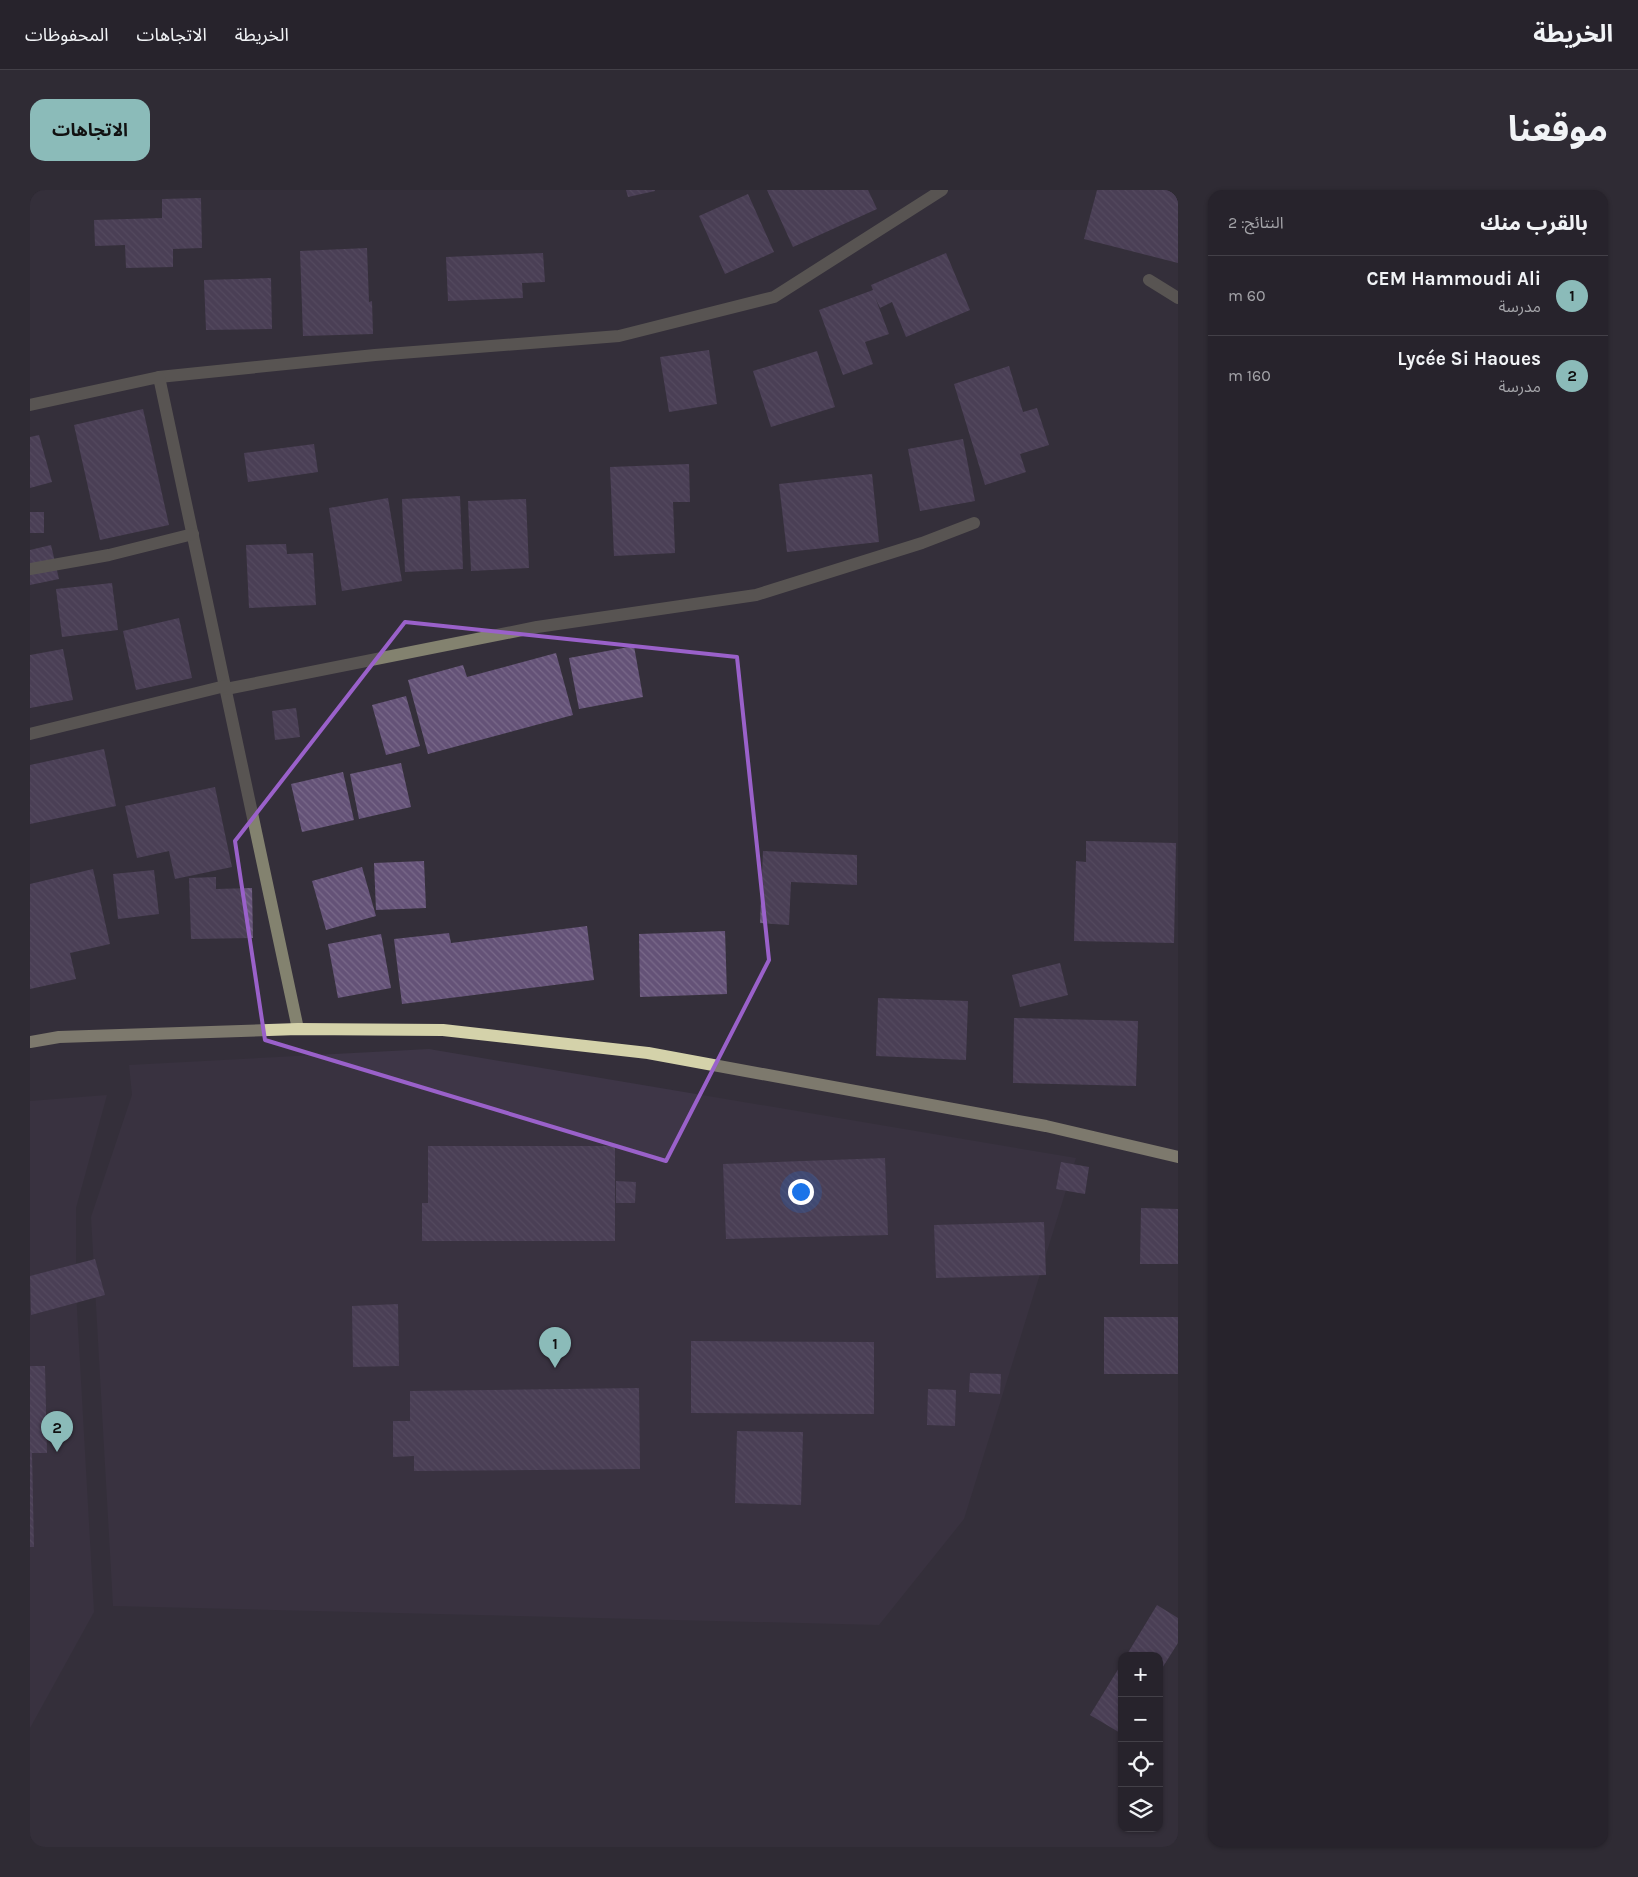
<!DOCTYPE html>
<html lang="ar">
<meta charset="utf-8">
<style>
body{margin:0;font-family:Karla,"Noto Sans Arabic",sans-serif;background:#2f2b34;color:#f1f3f6;direction:rtl}
.controls{position:absolute;right:15px;bottom:15px;display:grid;overflow:hidden;border-radius:10px;box-shadow:0 1px 4px #0004}
.controls button{width:45px;height:45px;display:grid;place-items:center;padding:0;border:0;border-bottom:1px solid #434048;background:#27232c;color:#f1f3f6;font:25px sans-serif}
.you{position:absolute;left:770px;top:1001px;width:18px;height:18px;margin:-12px;border:4px solid #fff;border-radius:50%;background:#1a73e8;box-shadow:0 0 0 8px #1a73e833}
.badge{display:grid;place-items:center;width:32px;height:32px;border-radius:50%;background:#8bbbb9;color:#111;font-size:16px;font-weight:700}
.pin{position:absolute;translate:-50% -41px;filter:drop-shadow(0 1px 2px #0008)}
.pin::after{content:'';position:absolute;top:26px;width:18px;height:15px;background:inherit;clip-path:polygon(0 0,100% 0,50% 100%)}
.list{margin:0;padding:0;list-style:none}
h2{display:flex;justify-content:space-between;align-items:center;height:65px;margin:0;padding:0 20px;font-size:21px}
h2 small{font-size:16px;font-weight:400;color:#a4a4a9}
.list li{display:grid;grid-template-columns:32px 1fr auto;gap:15px;align-items:center;box-sizing:border-box;height:80px;padding:0 20px;border-top:1px solid #434048}
.list b{display:block;font-size:19px;white-space:nowrap}
.list p{margin:0;font-size:16px;white-space:nowrap;color:#a4a4a9}
.list em{font-size:16px;font-style:normal;color:#a4a4a9}
.icon{flex:none;width:28px;height:28px;fill:none;stroke:currentColor;stroke-width:2;stroke-linecap:round;stroke-linejoin:round}
.map{position:relative;flex:none;width:1148px;height:1657px;overflow:hidden;direction:ltr;border-radius:15px}
header{display:flex;align-items:center;gap:30px;box-sizing:border-box;height:70px;padding:0 25px;background:#27232c;border-bottom:1px solid #434048}
header strong{font-size:24px}
nav{display:flex;gap:28px;margin-inline-start:auto;font-size:18px}
.intro{display:flex;align-items:center;justify-content:space-between;box-sizing:border-box;height:120px;padding:0 30px}
h1{margin:0;font-size:35px}
.button{padding:12px 22px;border-radius:15px;background:#8bbbb9;color:#111;font-size:18px;font-weight:700}
main{display:flex;gap:30px;padding:0 30px}
aside{flex:1;background:#27232c;border-radius:15px;box-shadow:0 1px 4px #0004}
.map>svg:first-child{display:block}
.built{fill:#3e3647}
.building{fill:url(#building-back-hatch)}
.lines{fill:none;stroke-linecap:round;stroke-linejoin:round}
.minor{stroke:#83826f;stroke-width:12}
.major{stroke:#d4d2aa;stroke-width:12}
.marked{fill:none;stroke:#9a61ca;stroke-width:4;stroke-linejoin:round}
</style>
<header>
<strong>الخريطة</strong>
<nav><a>الخريطة</a><a>الاتجاهات</a><a>المحفوظات</a></nav>
</header>
<div class="intro"><h1>موقعنا</h1><a class="button">الاتجاهات</a></div>
<main>
<aside>
<h2>بالقرب منك<small>النتائج: 2</small></h2>
<ul class="list">
<li><span class="badge">1</span><div><b>CEM Hammoudi Ali</b><p>مدرسة</p></div><em>60 m</em></li>
<li><span class="badge">2</span><div><b>Lycée Si Haoues</b><p>مدرسة</p></div><em>160 m</em></li>
</ul>
</aside>
<div class="map">
<svg width="1148" height="1657" viewBox="0 0 1148 1657">
<defs>
<pattern id="building-back-hatch" width="6" height="6" patternUnits="userSpaceOnUse" patternTransform="scale(1.25)"><rect width="6" height="6" fill="#645277"/><path d="M-1 5l2 2M0 0l6 6M5-1l2 2" fill="none" stroke="#7a6a8a"/></pattern>
</defs>
<rect width="100%" height="100%" fill="#342f3a"/>
<g class="built">
<polygon points="399,859 1046,968 934,1329 849,1435 83,1416 61,1027 102,905 99,875"/>
<polygon points="77,905 46,1018 46,1102 64,1422 0,1538 0,911"/>
</g>
<g class="building">
<polygon points="596,0 625,0 625,1 598,7"/>
<polygon points="737,0 838,0 847,19 763,57"/>
<polygon points="1067,0 1148,0 1148,73 1054,49"/>
<polygon points="718,4 744,62 695,84 669,26"/>
<polygon points="171,8 172,58 143,59 143,77 96,78 95,55 65,56 64,30 132,28 132,9"/>
<polygon points="337,58 339,112 342,111 343,144 273,146 270,61"/>
<polygon points="513,63 515,92 492,93 493,108 418,111 416,67"/>
<polygon points="916,63 940,120 876,147 862,112 850,118 845,107 859,144 835,152 843,174 813,185 789,120 843,100 841,95"/>
<polygon points="241,88 242,139 176,140 174,90"/>
<polygon points="679,160 687,214 639,222 630,167"/>
<polygon points="787,161 805,217 741,237 723,181"/>
<polygon points="979,176 993,222 1007,218 1019,255 990,264 996,282 955,295 924,194"/>
<polygon points="113,219 139,335 70,350 44,235"/>
<polygon points="9,245 22,292 0,298 0,247"/>
<polygon points="933,249 945,311 890,321 878,259"/>
<polygon points="284,254 288,282 218,292 214,263"/>
<polygon points="659,274 660,312 643,312 645,363 584,366 580,277"/>
<polygon points="842,284 849,352 757,362 749,294"/>
<polygon points="430,306 433,379 375,382 372,309"/>
<polygon points="358,308 372,391 312,401 299,318"/>
<polygon points="496,309 499,378 441,381 438,311"/>
<rect x="0" y="322" width="14" height="21"/>
<polygon points="256,354 257,364 283,363 286,415 219,418 216,355"/>
<polygon points="21,355 29,389 0,395 0,360"/>
<polygon points="82,393 88,440 32,447 26,399"/>
<polygon points="149,428 162,488 106,500 93,441"/>
<polygon points="604,456 613,507 549,519 539,468"/>
<polygon points="33,459 43,510 0,518 0,465"/>
<polygon points="526,463 543,525 398,564 378,490 433,475 437,487"/>
<polygon points="376,506 390,556 356,565 342,515"/>
<polygon points="266,518 270,547 245,550 242,521"/>
<polygon points="74,559 86,616 0,634 0,575"/>
<polygon points="371,573 381,617 329,629 320,584"/>
<polygon points="313,582 324,630 272,642 261,594"/>
<polygon points="185,597 202,677 145,689 139,661 107,668 95,616"/>
<polygon points="1056,651 1146,653 1144,753 1044,751 1046,671 1056,672"/>
<polygon points="733,661 827,665 827,695 761,692 759,735 730,733"/>
<polygon points="394,671 396,718 346,720 344,673"/>
<polygon points="332,677 346,726 296,740 282,691"/>
<polygon points="63,679 80,754 40,763 46,789 0,799 0,694"/>
<polygon points="124,680 129,724 88,729 83,684"/>
<polygon points="186,687 186,699 222,698 223,748 161,749 159,688"/>
<polygon points="557,736 564,790 372,814 364,749 419,743 421,753"/>
<polygon points="695,741 697,804 610,807 609,744"/>
<polygon points="351,744 361,798 308,808 298,754"/>
<polygon points="1030,773 1038,805 990,817 982,785"/>
<polygon points="848,808 938,811 936,870 846,866"/>
<polygon points="984,828 1108,831 1106,896 983,893"/>
<polygon points="398,956 585,956 585,1051 392,1051 392,1013 398,1013"/>
<polygon points="855,968 858,1045 696,1049 693,974"/>
<polygon points="1031,972 1059,977 1055,1004 1026,999"/>
<polygon points="586,991 606,992 605,1013 586,1013"/>
<polygon points="1111,1018 1148,1019 1148,1074 1110,1074"/>
<polygon points="1014,1032 1016,1085 906,1088 904,1035"/>
<polygon points="65,1069 75,1105 1,1125 0,1086"/>
<polygon points="368,1114 369,1176 323,1177 322,1116"/>
<rect x="1074" y="1127" width="74" height="57"/>
<polygon points="661,1151 844,1152 844,1224 661,1223"/>
<polygon points="0,1176 15,1176 17,1263 2,1263 4,1357 0,1357"/>
<polygon points="940,1183 971,1184 970,1204 939,1202"/>
<polygon points="609,1198 610,1279 384,1281 384,1266 363,1267 363,1231 380,1231 380,1201"/>
<polygon points="898,1199 926,1200 925,1236 897,1235"/>
<polygon points="707,1241 773,1242 771,1315 705,1313"/>
<polygon points="1127,1415 1148,1428 1148,1453 1129,1483 1129,1466 1096,1466"/>
<polygon points="1092,1473 1092,1544 1060,1525"/>
</g>
<g class="lines">
<g class="minor">
<polyline points="1119,90 1148,108"/>
<polyline points="129,187 345,165 589,146 744,107 912,0"/>
<polyline points="0,215 129,187 268,839"/>
<polyline points="0,379 79,365 163,344"/>
<polyline points="196,499 507,437 726,405 892,353 944,333"/>
<polyline points="0,544 195,496"/>
</g>
<polyline class="major" points="0,852 29,847 268,839 413,840 618,863 1016,936 1148,967"/>
</g>
<path d="M0 0H1148V1657H0ZM 375,432 L 707,467 L 739,770 L 636,971 L 235,850 L 205,651 Z" fill="#342f3a" fill-opacity=".55" fill-rule="evenodd"/>
<path class="marked" d="M 375,432 L 707,467 L 739,770 L 636,971 L 235,850 L 205,651 Z"/>
</svg>
<div class="controls">
<button>+</button>
<button>−</button>
<button><svg class="icon" aria-label="locate" viewBox="0 0 24 24"><circle cx="12" cy="12" r="6"/><path d="M12 2v4M12 18v4M2 12h4M18 12h4"/></svg></button>
<button><svg class="icon" aria-label="layers" viewBox="0 0 24 24"><path d="M12 4l9 5-9 5-9-5zM3 14l9 5 9-5"/></svg></button>
</div>
<div class="you"></div>
<div class="pin badge" style="left:525px;top:1178px">1</div>
<div class="pin badge" style="left:27px;top:1262px">2</div>
</div>
</main>
